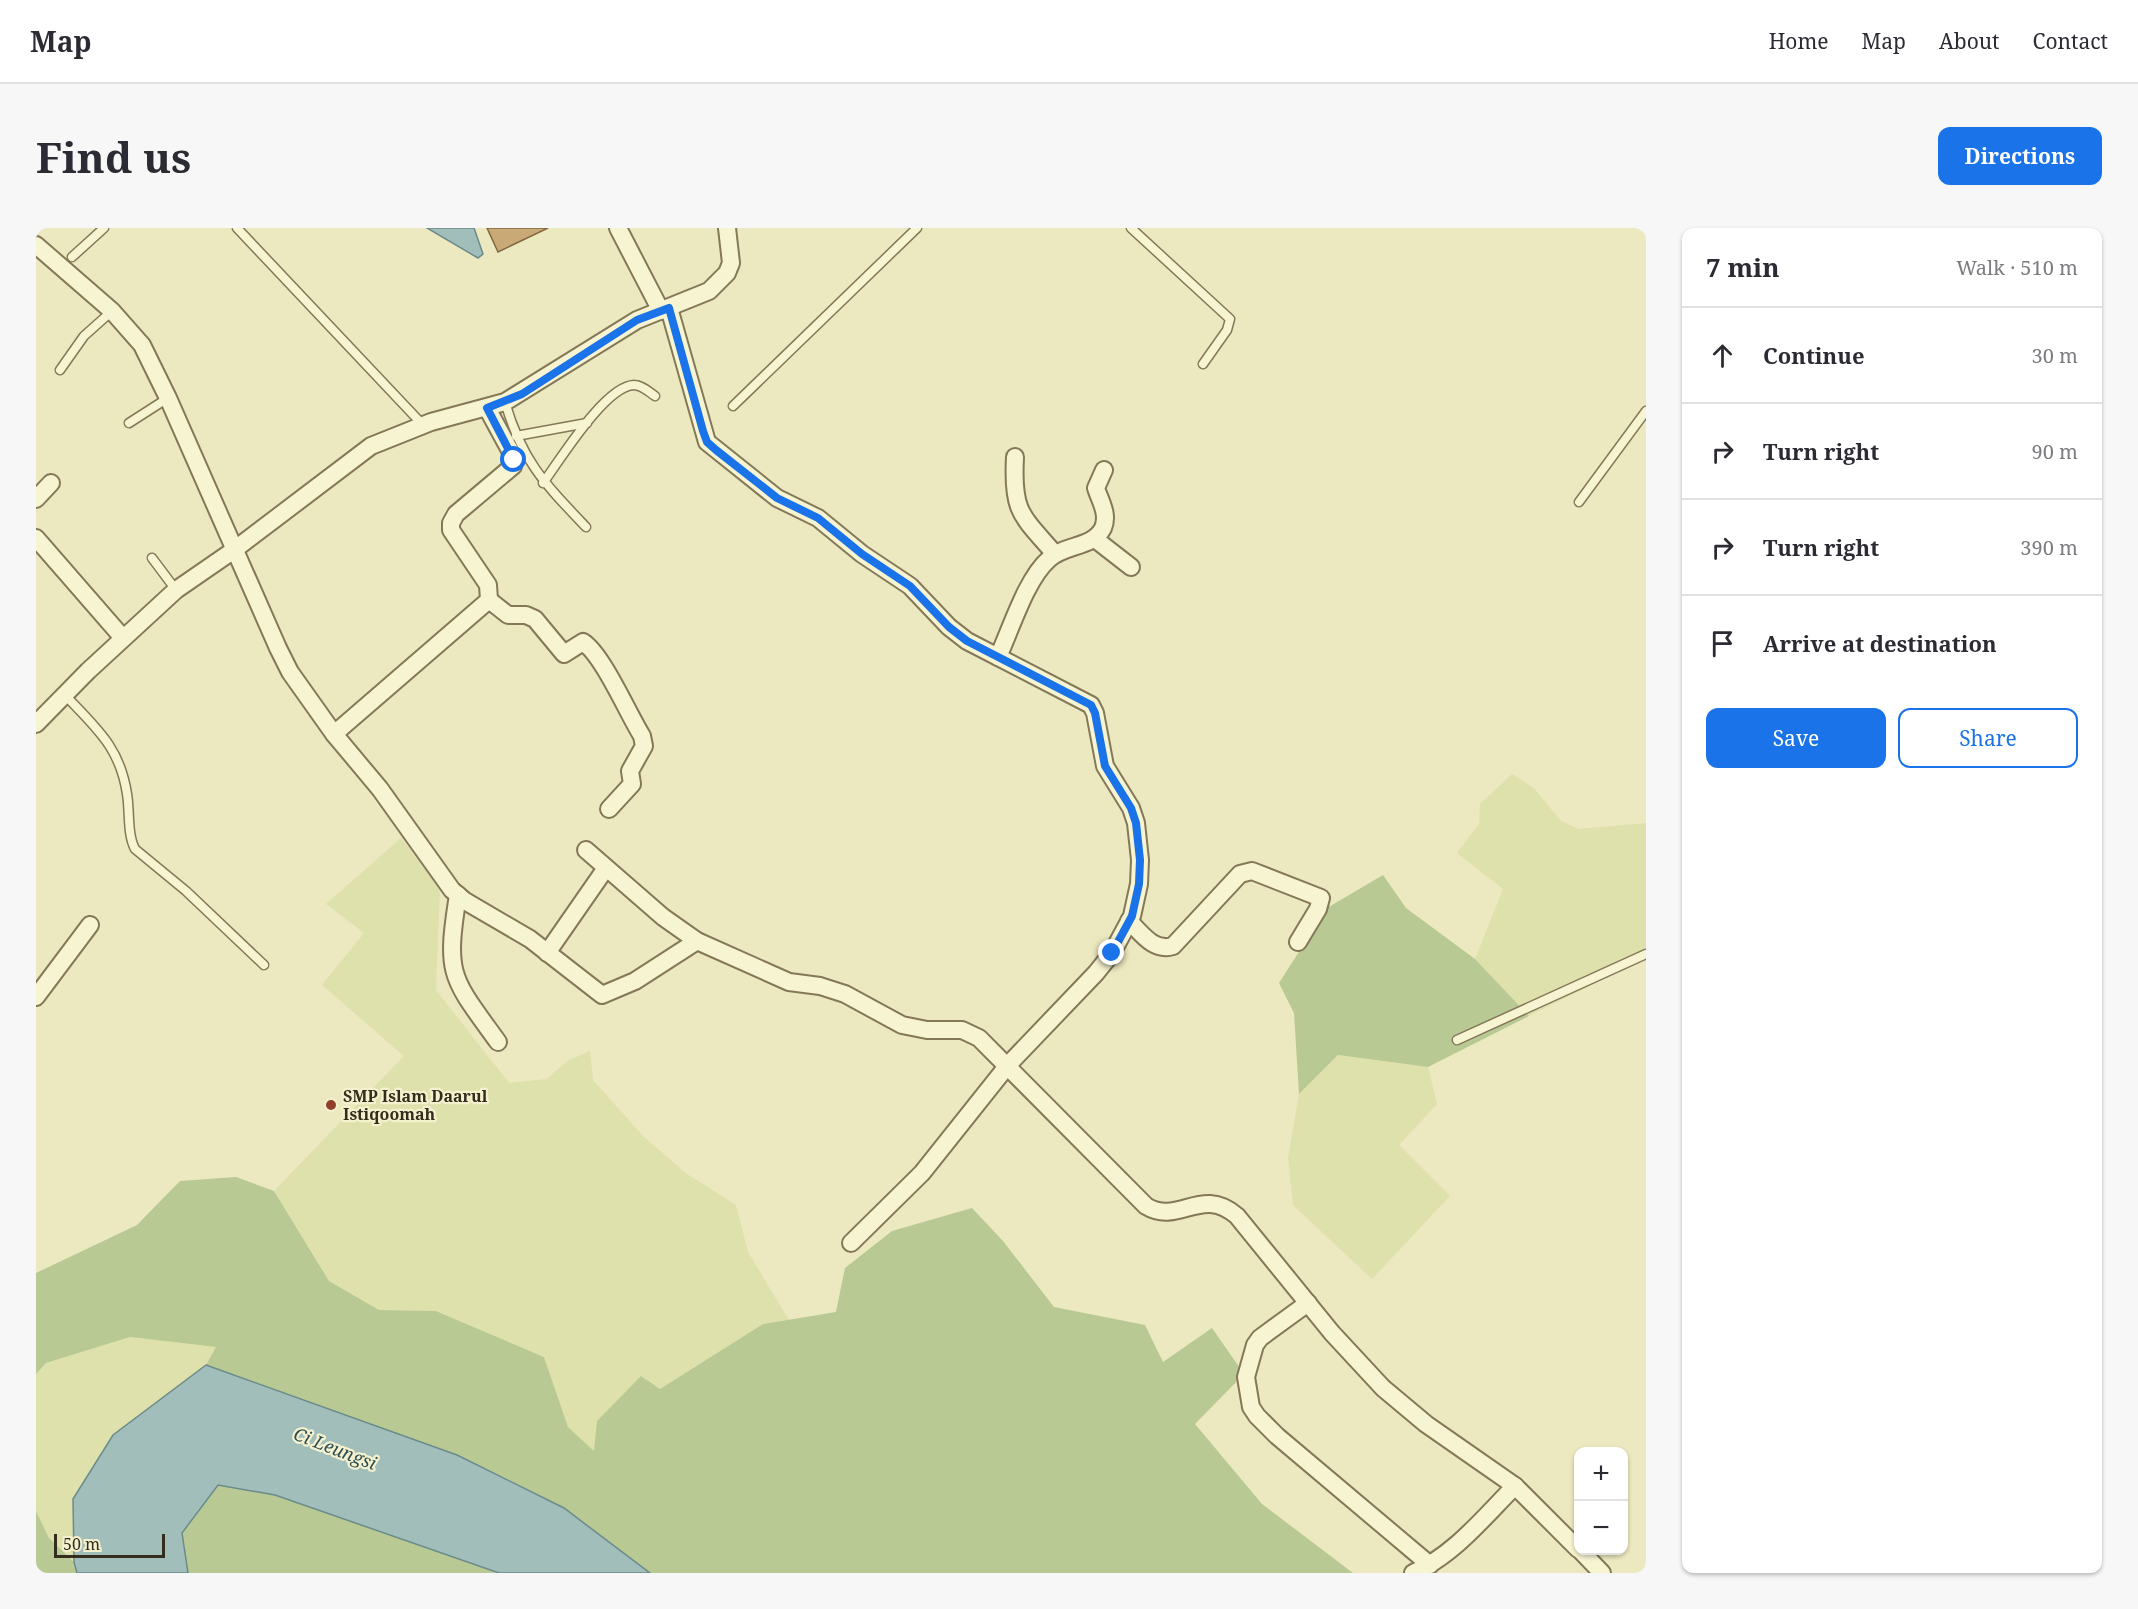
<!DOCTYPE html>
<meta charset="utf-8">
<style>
body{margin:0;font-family:"Noto Serif",serif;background:#f7f7f7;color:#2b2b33}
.controls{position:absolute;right:18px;bottom:18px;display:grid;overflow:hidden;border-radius:12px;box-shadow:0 2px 4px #0004}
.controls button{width:54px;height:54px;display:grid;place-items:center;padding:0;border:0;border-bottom:2px solid #e1e1e2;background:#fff;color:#2b2b33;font:30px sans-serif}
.scale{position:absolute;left:18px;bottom:15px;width:111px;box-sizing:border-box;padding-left:6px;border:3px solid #342c1c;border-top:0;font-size:16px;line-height:21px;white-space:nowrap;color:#342c1c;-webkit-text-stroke:4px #f4f1ce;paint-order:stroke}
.stop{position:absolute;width:18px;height:18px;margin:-14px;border:4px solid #1a73e8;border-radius:50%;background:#fff}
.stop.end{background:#1a73e8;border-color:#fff;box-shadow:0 2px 6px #0008}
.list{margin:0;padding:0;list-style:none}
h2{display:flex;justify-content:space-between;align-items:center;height:78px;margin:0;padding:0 24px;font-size:26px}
h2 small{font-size:20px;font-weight:400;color:#7c7c81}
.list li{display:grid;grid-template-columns:39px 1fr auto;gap:18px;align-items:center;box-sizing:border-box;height:96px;padding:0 24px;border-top:2px solid #e1e1e2}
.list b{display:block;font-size:22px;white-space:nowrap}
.list em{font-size:20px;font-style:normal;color:#7c7c81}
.actions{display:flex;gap:12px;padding:18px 24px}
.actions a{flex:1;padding:14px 0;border:2px solid #1a73e8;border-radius:12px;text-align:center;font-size:21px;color:#1a73e8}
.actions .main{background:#1a73e8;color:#fff}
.icon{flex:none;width:33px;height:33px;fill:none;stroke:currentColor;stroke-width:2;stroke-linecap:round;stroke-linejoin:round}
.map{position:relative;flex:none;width:1610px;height:1345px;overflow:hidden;border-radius:12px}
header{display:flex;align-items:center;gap:36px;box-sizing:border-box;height:84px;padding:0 30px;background:#fff;border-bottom:2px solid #e1e1e2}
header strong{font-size:28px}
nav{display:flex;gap:33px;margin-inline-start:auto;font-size:21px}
.intro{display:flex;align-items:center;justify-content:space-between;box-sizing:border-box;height:144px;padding:0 36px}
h1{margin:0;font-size:42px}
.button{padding:15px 27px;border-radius:12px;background:#1a73e8;color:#fff;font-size:21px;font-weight:700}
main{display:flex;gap:36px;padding:0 36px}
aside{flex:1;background:#fff;border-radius:12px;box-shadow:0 2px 4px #0004}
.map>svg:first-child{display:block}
.farmland{fill:#dfe1ad}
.green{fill:#b8c994}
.water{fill:#a2bebb;stroke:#6a8b8a;stroke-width:1.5}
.building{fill:#c9a976;stroke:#82673f;stroke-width:1.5}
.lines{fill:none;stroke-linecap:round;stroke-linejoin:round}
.service-casing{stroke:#847858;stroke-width:11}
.minor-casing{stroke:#847858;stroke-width:20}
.service{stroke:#f7f4d2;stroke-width:8}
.minor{stroke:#f7f4d2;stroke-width:16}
.route{stroke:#1a73e8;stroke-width:8}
.poi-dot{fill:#913e2a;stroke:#f4f1ce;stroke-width:2}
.labels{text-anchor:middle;stroke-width:4.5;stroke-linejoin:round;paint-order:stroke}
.poi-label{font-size:16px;font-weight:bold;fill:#342c1c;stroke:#f4f1ce;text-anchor:start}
.water-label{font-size:18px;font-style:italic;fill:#2c4e53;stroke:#f4f1ce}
</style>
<header>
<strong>Map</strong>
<nav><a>Home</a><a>Map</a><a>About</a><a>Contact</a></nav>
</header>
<div class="intro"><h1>Find us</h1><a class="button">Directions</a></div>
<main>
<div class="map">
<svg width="1610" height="1345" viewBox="0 0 1610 1345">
<rect width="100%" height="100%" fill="#ece8bf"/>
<g class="farmland">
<polygon points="1476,546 1498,560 1525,593 1543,601 1610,595 1610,730 1493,788 1439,731 1467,661 1421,625 1443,596 1444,576"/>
<polygon points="365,610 404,660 400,762 473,855 511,851 531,833 554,823 557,852 607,908 651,946 700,977 712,1024 753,1092 727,1096 623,1162 606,1148 558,1223 532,1199 508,1129 400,1083 343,1082 293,1053 238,963 368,828 286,757 328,705 290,676"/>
<polygon points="1302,827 1392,839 1401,876 1363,917 1414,968 1336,1051 1257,977 1252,930 1263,866"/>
<polygon points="94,1109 181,1119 170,1137 77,1207 37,1271 38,1334 13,1310 0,1283 0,1146 9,1135"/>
</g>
<g class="green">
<polygon points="1347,647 1370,680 1439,731 1493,788 1392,839 1302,827 1263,866 1258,785 1243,755 1291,680"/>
<polygon points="200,949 238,963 293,1053 343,1082 400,1083 508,1129 532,1199 558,1223 561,1193 605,1148 624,1161 727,1096 800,1084 809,1040 856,1003 936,980 967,1013 1018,1079 1109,1097 1127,1134 1176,1100 1208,1146 1159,1196 1226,1276 1317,1345 614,1345 528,1280 421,1227 170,1137 180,1119 94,1109 10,1135 0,1146 0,1045 101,997 144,953"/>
<polygon points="182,1257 239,1267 463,1345 152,1345 146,1305"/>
<polygon points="0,1283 13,1310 38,1334 41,1345 0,1345"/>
</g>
<g class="water">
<polygon points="391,0 438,0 447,26 442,30"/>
<polygon points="170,1137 421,1227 528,1280 614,1345 463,1345 239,1267 182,1257 146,1305 152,1345 41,1345 38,1334 37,1271 77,1207"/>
</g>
<polygon class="building" points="451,0 512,0 462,24"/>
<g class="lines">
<defs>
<g id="service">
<polyline points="201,0 387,197"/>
<polyline points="1095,0 1194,91 1191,102 1167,136"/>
<polyline points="36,29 68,0"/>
<polyline points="24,142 48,108 76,83"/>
<path d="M 469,174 C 486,233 509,256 550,299"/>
<polyline points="697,178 881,0"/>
<polyline points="93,195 132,170"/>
<polyline points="480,208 551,195"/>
<path d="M 507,255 C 524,232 569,158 598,157 C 606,157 613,164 619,168"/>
<polyline points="1543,274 1610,183"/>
<polyline points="116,330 140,362"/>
<path d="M 29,467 C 60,500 84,519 91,566 C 94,583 91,606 99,621 L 150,663 L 228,737"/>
<polyline points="1421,812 1610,726"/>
</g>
<g id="minor">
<polyline points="582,0 625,83"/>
<path d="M 0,17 L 76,83 L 106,117 L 132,170 L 242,420 L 254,444 L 298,506 L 344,561 L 416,662 L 429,673 L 494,711 L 566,767 L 599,753 L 661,713 L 753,754 L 784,758 L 809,766 L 866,797 L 891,802 L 926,802 L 943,810 L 1110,978 C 1143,998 1165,957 1201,988 L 1296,1105 L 1347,1160 L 1390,1196 L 1479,1258 L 1542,1321"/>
<polyline points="633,80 671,214 741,270 782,290 826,326 874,358 913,399 931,413 1055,477 1059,485 1069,538 1095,580 1100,595 1104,632 1103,656 1096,688 1076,725 1060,745 972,837 886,945 815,1015"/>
<path d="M 979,229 C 976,284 985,287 1019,326"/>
<polyline points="0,271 15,255"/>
<polyline points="0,310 87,410"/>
<polyline points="1059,311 1095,339"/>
<path d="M 453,372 L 472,387 L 490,387 L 499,391 L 528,426 L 547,414 C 567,427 592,486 606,508 L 608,518 L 594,543 L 596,556 L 573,581"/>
<path d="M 962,429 C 975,401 990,351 1013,331 C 1029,316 1057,320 1067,300 C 1073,286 1064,273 1060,260 L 1068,242"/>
<polyline points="0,496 52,443 140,362 198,322 335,218 395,194 469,174 601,92 673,63 691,45 695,35 691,0"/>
<polyline points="298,506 453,372 452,357 415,302 415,295 420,286 477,238 476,226 451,180"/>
<polyline points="550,622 627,689 661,713"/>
<path d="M 422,667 C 409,748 415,749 462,814"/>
<path d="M 1093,693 C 1106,706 1118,724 1137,718 L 1204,646 L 1216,643 L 1285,670 L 1282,681 L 1262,714"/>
<polyline points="511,725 570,640"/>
<polyline points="0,769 54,697"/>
<polyline points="1272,1075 1224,1110 1219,1117 1210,1149 1215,1179 1221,1188 1241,1208 1394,1337"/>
<polyline points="1544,1322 1566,1345"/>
<path d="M 1377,1345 C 1418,1327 1448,1289 1479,1258"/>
</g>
</defs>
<use href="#service" class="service-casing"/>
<use href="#minor" class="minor-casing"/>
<use href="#service" class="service"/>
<use href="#minor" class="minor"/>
</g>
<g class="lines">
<polyline class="route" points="478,232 451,180 486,166 601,92 633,80 667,203 671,214 680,222 741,270 782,290 826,326 874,358 913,399 931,413 1055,477 1059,485 1069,538 1095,580 1100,595 1104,632 1103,656 1096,688 1076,725"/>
</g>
<circle class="poi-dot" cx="295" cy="877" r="6"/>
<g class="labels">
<g class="poi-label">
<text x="307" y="874">SMP Islam Daarul<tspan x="307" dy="18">Istiqoomah</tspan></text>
</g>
<g class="water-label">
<text transform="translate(299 1221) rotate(21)" y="6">Ci Leungsi</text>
</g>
</g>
</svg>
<div class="controls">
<button>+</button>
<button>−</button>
</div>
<div class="scale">50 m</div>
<div class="stop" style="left:478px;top:232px"></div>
<div class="stop end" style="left:1076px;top:725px"></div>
</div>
<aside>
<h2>7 min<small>Walk · 510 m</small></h2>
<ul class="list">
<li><svg class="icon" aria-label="ahead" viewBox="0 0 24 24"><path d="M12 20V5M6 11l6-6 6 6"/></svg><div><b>Continue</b></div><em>30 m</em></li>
<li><svg class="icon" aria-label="right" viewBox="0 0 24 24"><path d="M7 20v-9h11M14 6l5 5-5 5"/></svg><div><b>Turn right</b></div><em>90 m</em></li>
<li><svg class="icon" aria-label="right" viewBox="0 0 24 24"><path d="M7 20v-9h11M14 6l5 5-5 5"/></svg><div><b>Turn right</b></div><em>390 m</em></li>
<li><svg class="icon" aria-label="arrive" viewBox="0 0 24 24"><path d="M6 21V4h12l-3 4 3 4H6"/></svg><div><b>Arrive at destination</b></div></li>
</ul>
<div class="actions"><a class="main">Save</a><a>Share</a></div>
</aside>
</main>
